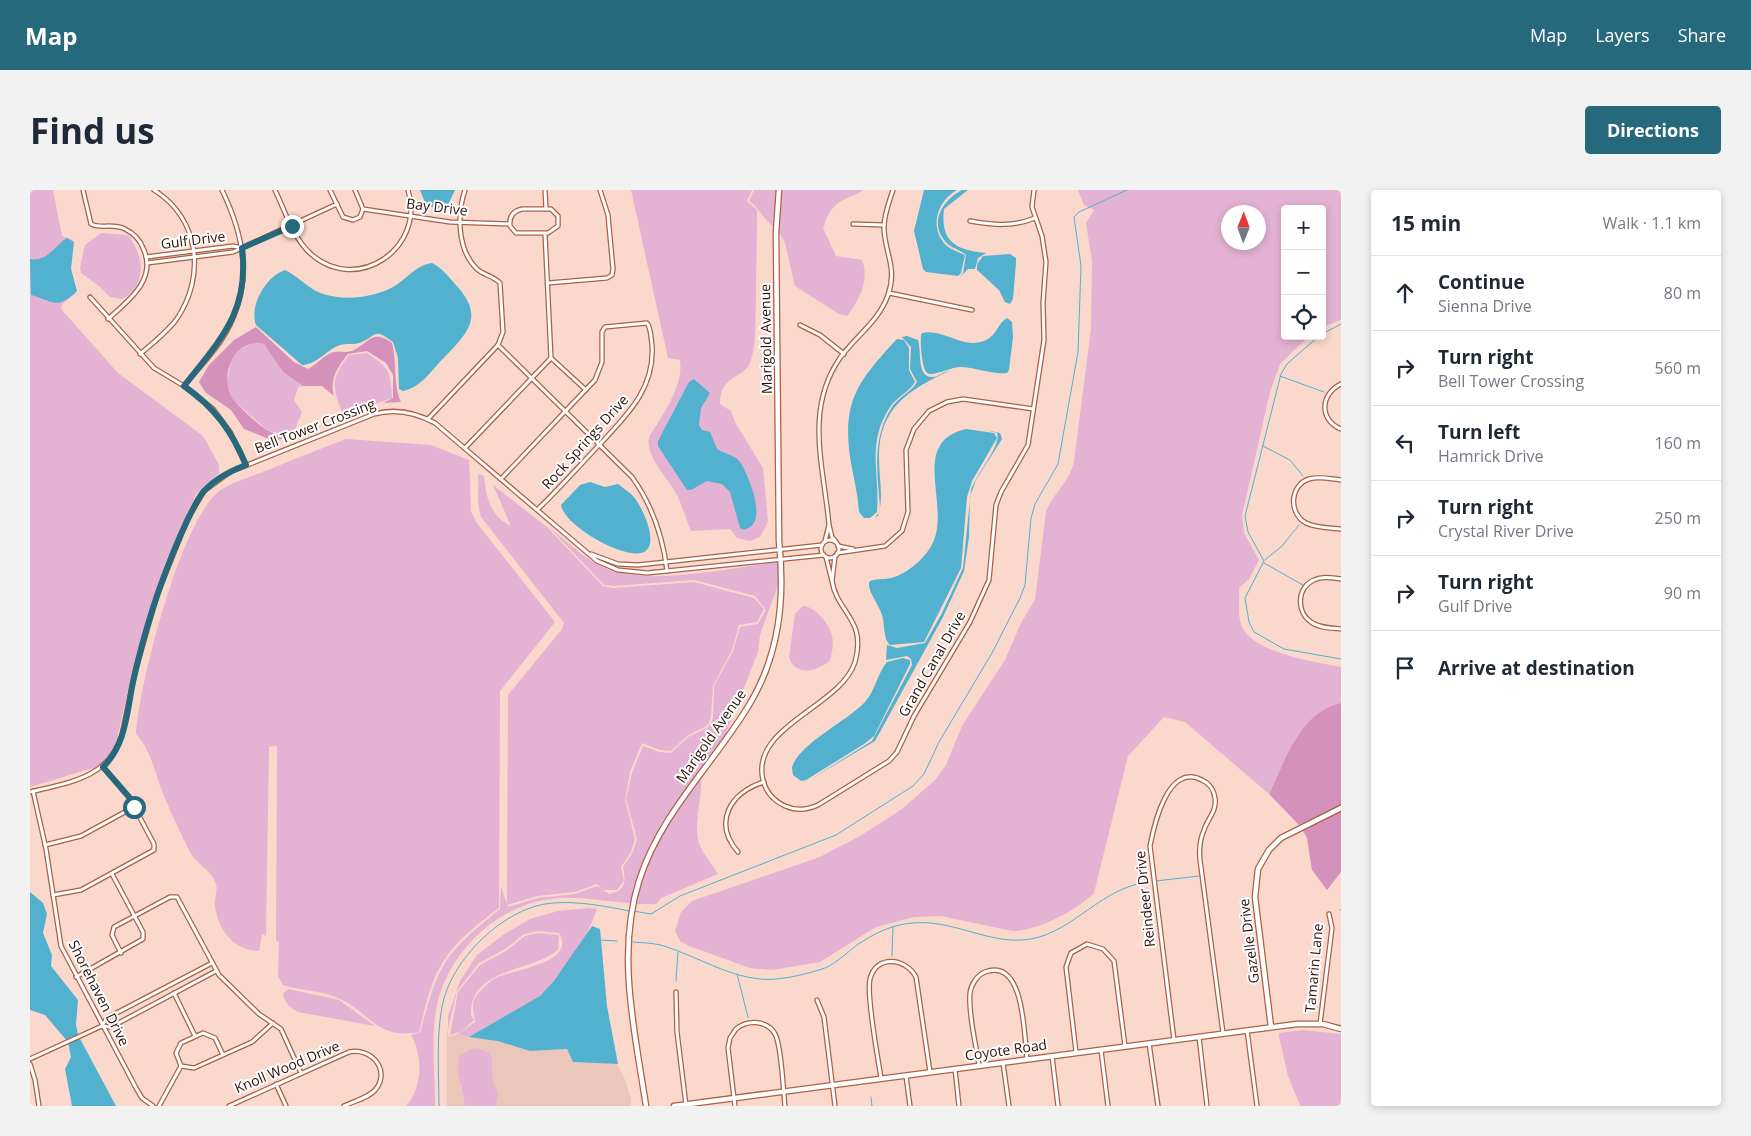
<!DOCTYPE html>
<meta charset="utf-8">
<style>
body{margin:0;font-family:"Open Sans",sans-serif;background:#f2f2f3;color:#1f2937}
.controls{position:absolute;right:15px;top:15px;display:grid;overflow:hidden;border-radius:5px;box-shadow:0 2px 8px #0003}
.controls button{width:45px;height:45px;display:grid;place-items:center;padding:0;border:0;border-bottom:1px solid #e0e1e3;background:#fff;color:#1f2937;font:25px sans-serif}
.compass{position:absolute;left:1191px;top:15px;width:45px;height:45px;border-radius:50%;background:#fff;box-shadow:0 2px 8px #0003;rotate:1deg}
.stop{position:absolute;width:15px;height:15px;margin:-11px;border:4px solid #27697c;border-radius:50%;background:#fff}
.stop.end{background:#27697c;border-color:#fff;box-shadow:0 1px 5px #0008}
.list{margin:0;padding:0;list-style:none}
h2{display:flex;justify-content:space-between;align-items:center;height:65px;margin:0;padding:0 20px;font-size:21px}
h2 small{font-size:16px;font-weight:400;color:#747a83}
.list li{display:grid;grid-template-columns:32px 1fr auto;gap:15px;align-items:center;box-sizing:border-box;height:75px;padding:0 20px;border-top:1px solid #e0e1e3}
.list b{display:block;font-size:19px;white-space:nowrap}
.list p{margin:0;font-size:16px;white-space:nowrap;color:#747a83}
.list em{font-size:16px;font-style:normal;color:#747a83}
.icon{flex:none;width:28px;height:28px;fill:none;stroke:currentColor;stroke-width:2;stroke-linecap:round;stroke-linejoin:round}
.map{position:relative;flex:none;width:1311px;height:916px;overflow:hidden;border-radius:5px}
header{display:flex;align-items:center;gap:30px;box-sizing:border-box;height:70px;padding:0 25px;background:#27697c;color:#fff}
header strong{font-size:24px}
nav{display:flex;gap:28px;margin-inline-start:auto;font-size:18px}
.intro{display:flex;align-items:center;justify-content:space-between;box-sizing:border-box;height:120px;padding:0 30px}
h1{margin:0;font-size:35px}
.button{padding:12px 22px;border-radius:5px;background:#27697c;color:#fff;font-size:18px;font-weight:700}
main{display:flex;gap:30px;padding:0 30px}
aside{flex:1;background:#fff;border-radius:5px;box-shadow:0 2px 8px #0003}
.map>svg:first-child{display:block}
.built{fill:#ebc6ba}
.green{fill:#e4b2d2;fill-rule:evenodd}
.forest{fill:#d391bc}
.water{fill:#52b1ce}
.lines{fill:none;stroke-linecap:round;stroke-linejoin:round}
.stream{stroke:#52b1ce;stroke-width:1}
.minor-casing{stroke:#aa6045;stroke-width:5.5}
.tertiary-casing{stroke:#aa6045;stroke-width:7}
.secondary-casing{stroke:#aa6045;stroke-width:7}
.minor{stroke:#fff;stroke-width:3}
.tertiary{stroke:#fff;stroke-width:4.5}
.secondary{stroke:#fff;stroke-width:4.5}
.route{stroke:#27697c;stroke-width:6}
.labels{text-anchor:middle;stroke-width:4;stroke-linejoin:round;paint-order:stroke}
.street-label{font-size:14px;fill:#2e1106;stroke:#fff}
</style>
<header>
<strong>Map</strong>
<nav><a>Map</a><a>Layers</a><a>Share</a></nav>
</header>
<div class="intro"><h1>Find us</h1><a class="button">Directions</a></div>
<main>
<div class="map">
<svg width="1311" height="916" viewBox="0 0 1311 916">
<rect width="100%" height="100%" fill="#fad8cc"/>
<polygon class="built" points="417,838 419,847 428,844 453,848 500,861 537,859 543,872 587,874 594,887 601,909 600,916 466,916 468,904 463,893 462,868 458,862 446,858 441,859 430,897 435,916 417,916"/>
<g class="green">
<polygon points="0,0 23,0 32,46 43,50 40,73 46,103 32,114 31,119 88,183 173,246 189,275 189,283 166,304 135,373 102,483 85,558 77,569 66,577 0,597"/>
<path d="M 601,0 L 722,0 L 717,11 L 727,20 C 727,49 726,79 726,108 C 725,129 727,150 721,170 C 714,191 690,183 690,214 L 701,221 L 706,234 L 733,278 L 738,332 L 730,347 L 720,351 L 707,348 L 700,339 L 661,341 C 656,330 653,318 648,307 C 640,289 615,268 619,247 C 632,226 654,196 650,170 L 638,168 Z"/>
<path d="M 724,0 L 747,0 L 744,37 C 733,29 730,19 719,11 Z"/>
<path d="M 751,0 L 834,0 C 810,13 803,9 793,38 L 806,66 L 832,70 C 840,90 829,110 817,126 L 809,124 L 765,96 L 755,53 L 748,41 Z"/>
<path d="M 1048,0 L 1311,0 L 1311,130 L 1292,137 L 1292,19 L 1255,19 L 1255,146 L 1279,146 L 1250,174 L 1240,202 L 1212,325 L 1214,343 L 1229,370 L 1219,389 L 1209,398 C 1210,409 1207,427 1212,437 C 1224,463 1285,472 1311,477 L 1311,513 C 1271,524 1255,570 1239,604 L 1155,532 L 1134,527 L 1098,566 L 1064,703 C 1046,721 1007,741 982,741 L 911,726 L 884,727 L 846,737 L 790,772 L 742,780 L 720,778 L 659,756 L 650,751 L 645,741 L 651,722 L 662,711 L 790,667 L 830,646 L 872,619 L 905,590 L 916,575 L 932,536 L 975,470 L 991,433 L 1005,410 L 1016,322 C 1023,303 1040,292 1044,271 L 1061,139 L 1062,71 L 1056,33 L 1064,20 L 1054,15 ZM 1198,22 L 1228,22 L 1228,52 L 1198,52 Z"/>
<path d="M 71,43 L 98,45 C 114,65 118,95 92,109 L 80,107 L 69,96 L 51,83 L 50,77 L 55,55 Z"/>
<polygon points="222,153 234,154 253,182 273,196 268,197 264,210 272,222 262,247 237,240 201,208 197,192 201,170 209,160"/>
<path d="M 337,163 C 359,178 361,181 362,208 L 313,225 C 303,197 299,191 319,165 Z"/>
<path d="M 316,249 L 401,255 L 439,270 L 441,321 L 446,332 L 525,432 L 470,501 L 469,718 C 449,733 426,750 413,772 C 400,792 395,819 389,842 C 346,850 341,823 310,809 C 292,800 272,801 253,795 L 248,786 L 249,752 L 246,751 L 247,556 L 239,557 L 236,746 L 232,744 L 229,761 C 204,760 189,741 185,717 C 184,709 188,701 186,694 C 182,680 167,675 160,662 C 151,644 142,625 134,606 C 126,586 121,560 106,544 C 109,495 152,324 192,299 C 206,291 223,286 238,280 C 264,269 290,259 316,249 Z"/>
<path d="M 448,284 L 454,286 C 456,307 460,326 481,336 L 463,295 L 517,337 L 573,396 L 583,398 L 664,392 L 724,408 L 734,419 L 727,432 L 709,435 L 702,460 L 683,496 L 681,527 L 678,535 L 657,546 L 641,561 L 630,560 L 612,553 L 600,582 L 595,610 L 605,649 L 601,662 L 591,677 L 594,691 L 587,700 L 573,700 L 567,694 L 545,702 L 507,706 L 477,715 L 478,505 L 532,439 L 534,433 L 451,327 C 446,308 449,302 448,284 Z"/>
<path d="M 519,337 C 535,350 552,367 571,376 C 612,398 702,378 749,372 L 749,392 L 730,445 L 728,462 L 695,546 L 632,633 L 613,674 L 601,713 C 574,712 548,705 521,709 C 469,715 422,759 408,810 C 400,843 405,882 405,916 L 376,916 C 393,897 393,866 381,845 L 390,842 C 397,820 402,793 415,773 C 428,752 451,735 470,719 L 471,697 L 478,717 L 508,708 L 545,704 L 567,696 L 579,704 C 596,701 596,692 593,677 L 602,664 L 607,649 L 596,609 L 602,583 L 613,556 L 629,562 L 641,563 L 658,547 L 679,537 L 683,528 L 684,496 L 703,461 L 710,437 L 728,434 L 736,420 L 725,406 L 664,390 L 584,396 L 574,395 Z"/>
<path d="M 773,416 C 786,417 799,434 802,446 C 804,454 802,462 800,470 C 788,482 765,487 759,467 L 765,424 Z"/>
<path d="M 671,586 C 673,606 663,633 669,653 C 672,663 682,674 688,684 L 631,708 L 626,714 L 605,714 C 619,663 640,628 671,586 Z"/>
<path d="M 559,718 L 567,719 C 559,745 531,789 510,806 C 489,823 462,834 439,847 L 428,844 L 445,832 C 445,824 441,819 444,810 C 447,803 457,794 462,790 C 478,779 548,775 529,743 L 508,741 L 494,744 L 475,759 L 449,773 L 427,801 L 418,839 L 418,826 L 430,791 L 447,765 L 473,745 L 500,729 L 528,721 Z"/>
<path d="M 508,743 L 529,745 L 528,760 C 501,782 439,778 441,825 L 444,830 L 432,841 L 420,845 L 428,802 L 450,775 L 476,761 L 495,746 Z"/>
<path d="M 258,799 L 309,810 L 345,836 L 268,822 C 260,817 255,814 253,804 Z"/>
<polygon points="1273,840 1311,844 1311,916 1271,916 1269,913 1258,886 1249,846 1249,843"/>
<polygon points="446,858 458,862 462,868 463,893 468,903 466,916 435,916 428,882 429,867 441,859"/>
</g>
<g class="forest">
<path d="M 226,137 L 264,172 L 278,179 C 286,175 292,167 301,163 C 308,160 317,164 324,160 C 340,152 342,139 362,153 C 367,172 363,195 371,212 L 353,213 L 363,208 L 363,185 L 356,173 L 337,161 L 318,164 C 308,176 299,190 304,206 L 292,196 L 273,196 L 253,182 L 234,154 C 205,148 190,182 201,206 C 203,212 230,236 237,240 C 243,244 252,245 259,247 L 244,251 L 214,239 L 201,220 L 175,202 L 169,192 L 179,175 L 204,150 Z"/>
<path d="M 1311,513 L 1311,615 L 1269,635 L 1239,604 C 1255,571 1270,522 1311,513 Z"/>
<polygon points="1311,620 1311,682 1297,700 1282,680 1277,648 1272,639"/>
</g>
<g class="water">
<polygon points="390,0 425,0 418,15 409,19 396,15"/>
<path d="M 894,0 L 927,0 C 907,11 898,38 917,56 C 922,60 929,62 935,65 L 931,83 L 928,86 L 896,82 L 893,79 L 884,41 Z"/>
<path d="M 932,0 L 938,0 L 914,19 C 910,52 926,60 956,63 L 948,68 L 945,79 L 938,79 L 930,87 L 933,83 L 936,65 C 931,60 924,59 919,55 C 897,36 911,11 932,0 Z"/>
<path d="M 37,48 L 44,52 L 41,79 L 47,101 C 26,121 24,111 1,105 L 0,69 C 18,72 25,55 37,48 Z"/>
<polygon points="980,64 986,68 986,73 983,109 980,114 975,112 969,100 947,80 947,74 953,66"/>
<path d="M 402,73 C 412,78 418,86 425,94 C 458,129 435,145 408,174 C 397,186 390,197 373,201 L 369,199 L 368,168 L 363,152 C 342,136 347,147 329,153 C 323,155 316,153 310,155 C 296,160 288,174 272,175 L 226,135 C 219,116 236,86 255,80 C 266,85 274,94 284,100 C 306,112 341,109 363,97 C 377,89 386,75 402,73 Z"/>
<path d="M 977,128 L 982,132 L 983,147 L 979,180 L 977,183 C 962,185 946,177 930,177 C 921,177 903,187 897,183 C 892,180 889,146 892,143 C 915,138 933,161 956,150 C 967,145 968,133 977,128 Z"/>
<path d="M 877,146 L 888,150 C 892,161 886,188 903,187 C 908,187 913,182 919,181 C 878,200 848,219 849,269 C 849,288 854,307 848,326 L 845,327 L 849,323 L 850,316 C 847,281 842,248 862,217 C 869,207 881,202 887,192 L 880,179 L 881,157 L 872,147 Z"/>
<path d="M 867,149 L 874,150 L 879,158 L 879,180 L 885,192 C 879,202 867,207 860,217 C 836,254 850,282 847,322 L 840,328 L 834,328 L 829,322 C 828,305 824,289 821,273 C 811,212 827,192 867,149 Z"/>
<path d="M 664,189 L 680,203 L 671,218 L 669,235 L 672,240 L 680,242 L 687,259 C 694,264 704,264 710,272 C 718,284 736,327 720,337 C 716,340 713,340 710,338 L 700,302 L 692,294 L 677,291 L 661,300 L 657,300 L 628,256 L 628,251 L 659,192 Z"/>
<path d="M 936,239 L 964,243 L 967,248 L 942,291 L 937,307 L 931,378 L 894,452 L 860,455 C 853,449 855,434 852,425 C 849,414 838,403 839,392 C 844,388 853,390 861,388 C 876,384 891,372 900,358 C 925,320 876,253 936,239 Z"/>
<path d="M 956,240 L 970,243 L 972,249 L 946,290 L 940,306 L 939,347 L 934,381 L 913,427 L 845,551 L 781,589 L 842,551 L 882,475 L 881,469 L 877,466 L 856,470 L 857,455 L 867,458 L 895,453 L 911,425 L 933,378 L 941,300 C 945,286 972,255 967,243 Z"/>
<path d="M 560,292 L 575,297 L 588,294 C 593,298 599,302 603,306 C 612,316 630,354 614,362 C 596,371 534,336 531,315 L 550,295 Z"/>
<path d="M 873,468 L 880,470 L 880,474 L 844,546 L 834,554 L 776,590 L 771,591 L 763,585 L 762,578 C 767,555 817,531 834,513 C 845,502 847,484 857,472 Z"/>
<polygon points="0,702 13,713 17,724 13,743 22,765 21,776 48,810 46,834 48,845 86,916 42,916 35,879 41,867 38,852 15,825 0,820"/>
<polygon points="562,736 570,739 577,816 588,874 543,872 537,859 500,861 467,851 439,847 510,806 524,791"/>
</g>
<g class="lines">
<g class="stream">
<polyline points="1292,144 1311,134"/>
<polyline points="1289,146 1257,174 1251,184 1215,326 1218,342 1234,371 1215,408 1219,432 1224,442 1254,459 1311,469"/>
<polyline points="1250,186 1294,202"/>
<polyline points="1233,256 1260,270 1273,286"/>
<polyline points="1235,370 1252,356 1269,335"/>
<polyline points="1234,373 1273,395"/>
<polyline points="1126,691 1169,686"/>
<polyline points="1310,720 1311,720"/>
<polyline points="603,721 621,724 650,706 806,645 883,596 894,584 909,552 962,463 990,408 995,395 1001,328 1005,314 1028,274 1048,162 1051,76 1044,27 1049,22 1097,0"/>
<polyline points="571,750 587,751"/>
<path d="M 603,752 C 614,753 627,753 637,757 C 668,767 697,786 730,789 C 748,791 772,785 789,780 C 804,776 815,764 827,755 C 843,744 863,734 883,733 C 924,729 960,756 1001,749 C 1045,741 1071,697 1119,692"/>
<polyline points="862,766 863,737"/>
<polyline points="707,784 718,827"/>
<polyline points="646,791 648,762"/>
<polyline points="841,907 842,916"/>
<path d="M 409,916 C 409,883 406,849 412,817 C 420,770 475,716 523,713 C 548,711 575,716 599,721"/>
</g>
<defs>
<g id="minor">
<path d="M 53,0 L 61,34 C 69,39 83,33 95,39 C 103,43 110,50 113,58 C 128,89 98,111 78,129"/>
<path d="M 245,0 C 255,21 263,48 281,64 C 327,105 396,58 378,0"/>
<polyline points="300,0 313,27 323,30 330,27 333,19 325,0"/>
<polyline points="515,0 516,19"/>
<polyline points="333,19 420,32 479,34"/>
<path d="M 492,19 L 521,19 L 528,26 L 528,36 L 518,43 L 486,43 L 480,36 C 479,27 483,21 492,19 Z"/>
<path d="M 940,31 C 963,35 983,37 1005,28"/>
<polyline points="823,34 854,35"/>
<polyline points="515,44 521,168"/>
<polyline points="116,67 203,56 212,58"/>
<polyline points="117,73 203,62 307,14"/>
<polyline points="518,93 577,88 582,85 583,79 578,25 570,0"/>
<polyline points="859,103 942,120"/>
<polyline points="60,107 124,178 154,196 183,219 200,242 216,275"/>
<polyline points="770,135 790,145 814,164"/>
<path d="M 468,155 L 602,287 C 622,315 633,346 637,381"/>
<path d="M 110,164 C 122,154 136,143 146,130 C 176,87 170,29 124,0"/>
<polyline points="521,168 556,200"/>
<path d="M 1311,194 C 1290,204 1289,230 1311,239"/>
<path d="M 154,196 C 166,181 179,168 190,152 C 224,101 217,52 192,0"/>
<path d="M 398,229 L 468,155 L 473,142 L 470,93 C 464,86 453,85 447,79 C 427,60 427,24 435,0"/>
<polyline points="435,258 521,168"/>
<path d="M 471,289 L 565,190 L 572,172 L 572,142 L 575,137 L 617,133 C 621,138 621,148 622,155 C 625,198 598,224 571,253 C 550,275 530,298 508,319"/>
<path d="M 1311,290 C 1301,289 1289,286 1279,289 C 1260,295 1258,323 1276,333 C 1286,338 1300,338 1311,339"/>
<circle cx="800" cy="359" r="9"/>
<polyline points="795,351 799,335"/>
<path d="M 806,352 L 802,347 L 799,335 C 794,277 774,220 810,168 C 826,146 849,131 858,105 C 868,77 854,62 854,37 C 854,25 859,12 863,0"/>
<polyline points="808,356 823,359"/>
<polyline points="807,363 855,356 872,341 878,322 876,260 884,239 899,221 917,212 933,209 1003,219"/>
<polyline points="561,364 588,374 608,375 792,355"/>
<polyline points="796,367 802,391 805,366"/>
<path d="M 1311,389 C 1302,388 1293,386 1284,390 C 1267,397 1266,422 1281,432 C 1289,438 1301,438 1311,439"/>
<path d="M 802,391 C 807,423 837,429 825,472 C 811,517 720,536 733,590 C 736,602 744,611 755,616 C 766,621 777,620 788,615 L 859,571 L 867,562 L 884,526 L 940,432 L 959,390 L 966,315 L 971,302 L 998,255 L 1014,150 L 1013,113 L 1016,72 L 1012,46 L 1002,17 L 1004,0"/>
<polyline points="3,601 16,659 31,756 106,898 112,908 123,916"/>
<path d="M 0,602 C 38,593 79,588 92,545 L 105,482 L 127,405 L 157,330 L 174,301 L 200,282 L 344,224 C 366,218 385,222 405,233 L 567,371 L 588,380 L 617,383 L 794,365"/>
<polyline points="15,655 51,646 104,617"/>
<path d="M 708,662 C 682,632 701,602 734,592"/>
<polyline points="23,705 51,700 124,660 124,654 99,607 73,577"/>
<polyline points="91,763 82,745 84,737 140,707 147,707 189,785 229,824 251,839 271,883"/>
<polyline points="46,787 113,749 113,742 82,684"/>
<polyline points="646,802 647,842 656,915"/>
<polyline points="144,803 165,846"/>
<polyline points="787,810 794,827 805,916"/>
<polyline points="1290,834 1302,738 1299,724"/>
<polyline points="72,836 77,828 182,773"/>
<polyline points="1217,840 1227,916"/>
<polyline points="1169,847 1177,916"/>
<path d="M 1144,850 L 1120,656 C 1124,635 1138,572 1172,590 C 1179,593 1184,600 1185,608 C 1187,621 1178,628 1174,640 C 1170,649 1169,660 1170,670 L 1193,843"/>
<polyline points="1119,853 1128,916"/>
<polyline points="1071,860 1078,916"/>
<polyline points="1046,862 1036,777 1041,763 1057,754 1073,759 1084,771 1095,856"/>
<polyline points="193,865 185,848 173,843 151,853 146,863 151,876 164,878 222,852 243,833"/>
<polyline points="1022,866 1028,916"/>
<polyline points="0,869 72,836 81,837 186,781"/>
<polyline points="973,873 979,916"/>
<polyline points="0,874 5,890 9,916"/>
<path d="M 949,875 C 946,854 938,824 940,803 C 941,795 947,785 955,782 C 995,767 994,846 997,869"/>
<polyline points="925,879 929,916"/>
<polyline points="876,886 880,916"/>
<path d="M 851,888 C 848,868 836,805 840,789 C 846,764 876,768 886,787 L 900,882"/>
<polyline points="246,894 256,916"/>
<polyline points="129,916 151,876"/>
<path d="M 199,916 L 319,862 C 340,857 361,879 346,899 C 339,908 324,911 314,916"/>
<path d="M 705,916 L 698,858 L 700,848 L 706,839 C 718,829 739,830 746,846 C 752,862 753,898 755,916"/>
</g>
<g id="tertiary">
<polyline points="1241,837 1225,707 1228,679 1239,660 1251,648 1311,618"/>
<polyline points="644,916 1267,834 1293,834 1311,839"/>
</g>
<path id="secondary" d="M 616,916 C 605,842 586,765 609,691 C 631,622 683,575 719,515 C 750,464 755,408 749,351 L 746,42 L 749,0"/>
</defs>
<use href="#minor" class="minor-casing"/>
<use href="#tertiary" class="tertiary-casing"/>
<use href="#secondary" class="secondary-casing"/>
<use href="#minor" class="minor"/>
<use href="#tertiary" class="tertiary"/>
<use href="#secondary" class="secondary"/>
</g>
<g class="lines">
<path class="route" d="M 104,617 L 99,607 L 73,577 C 96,555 97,521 103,492 C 114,442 130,392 151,344 C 158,330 164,313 174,301 C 186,288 200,281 216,275 C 202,241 184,217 154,196 C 190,150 220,121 212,58 L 262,36"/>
</g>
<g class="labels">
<g class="street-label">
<text transform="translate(407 17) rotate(7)" y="5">Bay Drive</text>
<text transform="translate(163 50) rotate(-7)" y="5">Gulf Drive</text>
<text transform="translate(736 149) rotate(-91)" y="5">Marigold Avenue</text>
<text transform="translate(285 236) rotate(-21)" y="5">Bell Tower Crossing</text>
<text transform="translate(555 252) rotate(-48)" y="5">Rock Springs Drive</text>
<text transform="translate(902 474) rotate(-60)" y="5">Grand Canal Drive</text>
<text transform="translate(681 546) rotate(-55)" y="5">Marigold Avenue</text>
<text transform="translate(1115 709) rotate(-96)" y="5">Reindeer Drive</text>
<text transform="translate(1219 751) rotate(-97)" y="5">Gazelle Drive</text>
<text transform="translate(1284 778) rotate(-85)" y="5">Tamarin Lane</text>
<text transform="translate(69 803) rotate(63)" y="5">Shorehaven Drive</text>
<text transform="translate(976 860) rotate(-8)" y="5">Coyote Road</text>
<text transform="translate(257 877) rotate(-23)" y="5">Knoll Wood Drive</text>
</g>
</g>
</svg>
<div class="controls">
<button>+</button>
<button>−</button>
<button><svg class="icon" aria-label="locate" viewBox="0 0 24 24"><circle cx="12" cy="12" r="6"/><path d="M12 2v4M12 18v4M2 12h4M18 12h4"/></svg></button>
</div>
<svg class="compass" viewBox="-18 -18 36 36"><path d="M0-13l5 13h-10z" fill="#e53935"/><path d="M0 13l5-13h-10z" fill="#747a83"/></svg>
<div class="stop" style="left:104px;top:617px"></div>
<div class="stop end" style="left:262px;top:36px"></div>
</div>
<aside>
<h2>15 min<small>Walk · 1.1 km</small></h2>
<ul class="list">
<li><svg class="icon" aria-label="ahead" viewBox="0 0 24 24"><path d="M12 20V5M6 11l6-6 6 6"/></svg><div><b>Continue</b><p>Sienna Drive</p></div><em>80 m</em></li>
<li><svg class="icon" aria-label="right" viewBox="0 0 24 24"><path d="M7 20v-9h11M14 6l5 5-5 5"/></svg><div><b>Turn right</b><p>Bell Tower Crossing</p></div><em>560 m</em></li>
<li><svg class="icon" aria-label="left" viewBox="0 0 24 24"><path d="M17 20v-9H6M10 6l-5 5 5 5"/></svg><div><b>Turn left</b><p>Hamrick Drive</p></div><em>160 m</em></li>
<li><svg class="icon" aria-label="right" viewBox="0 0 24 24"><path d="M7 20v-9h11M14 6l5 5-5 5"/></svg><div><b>Turn right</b><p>Crystal River Drive</p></div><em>250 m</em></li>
<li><svg class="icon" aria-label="right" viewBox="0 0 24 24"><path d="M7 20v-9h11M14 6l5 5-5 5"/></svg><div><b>Turn right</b><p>Gulf Drive</p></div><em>90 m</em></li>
<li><svg class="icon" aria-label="arrive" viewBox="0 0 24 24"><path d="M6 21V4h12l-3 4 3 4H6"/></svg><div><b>Arrive at destination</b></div></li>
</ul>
</aside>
</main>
